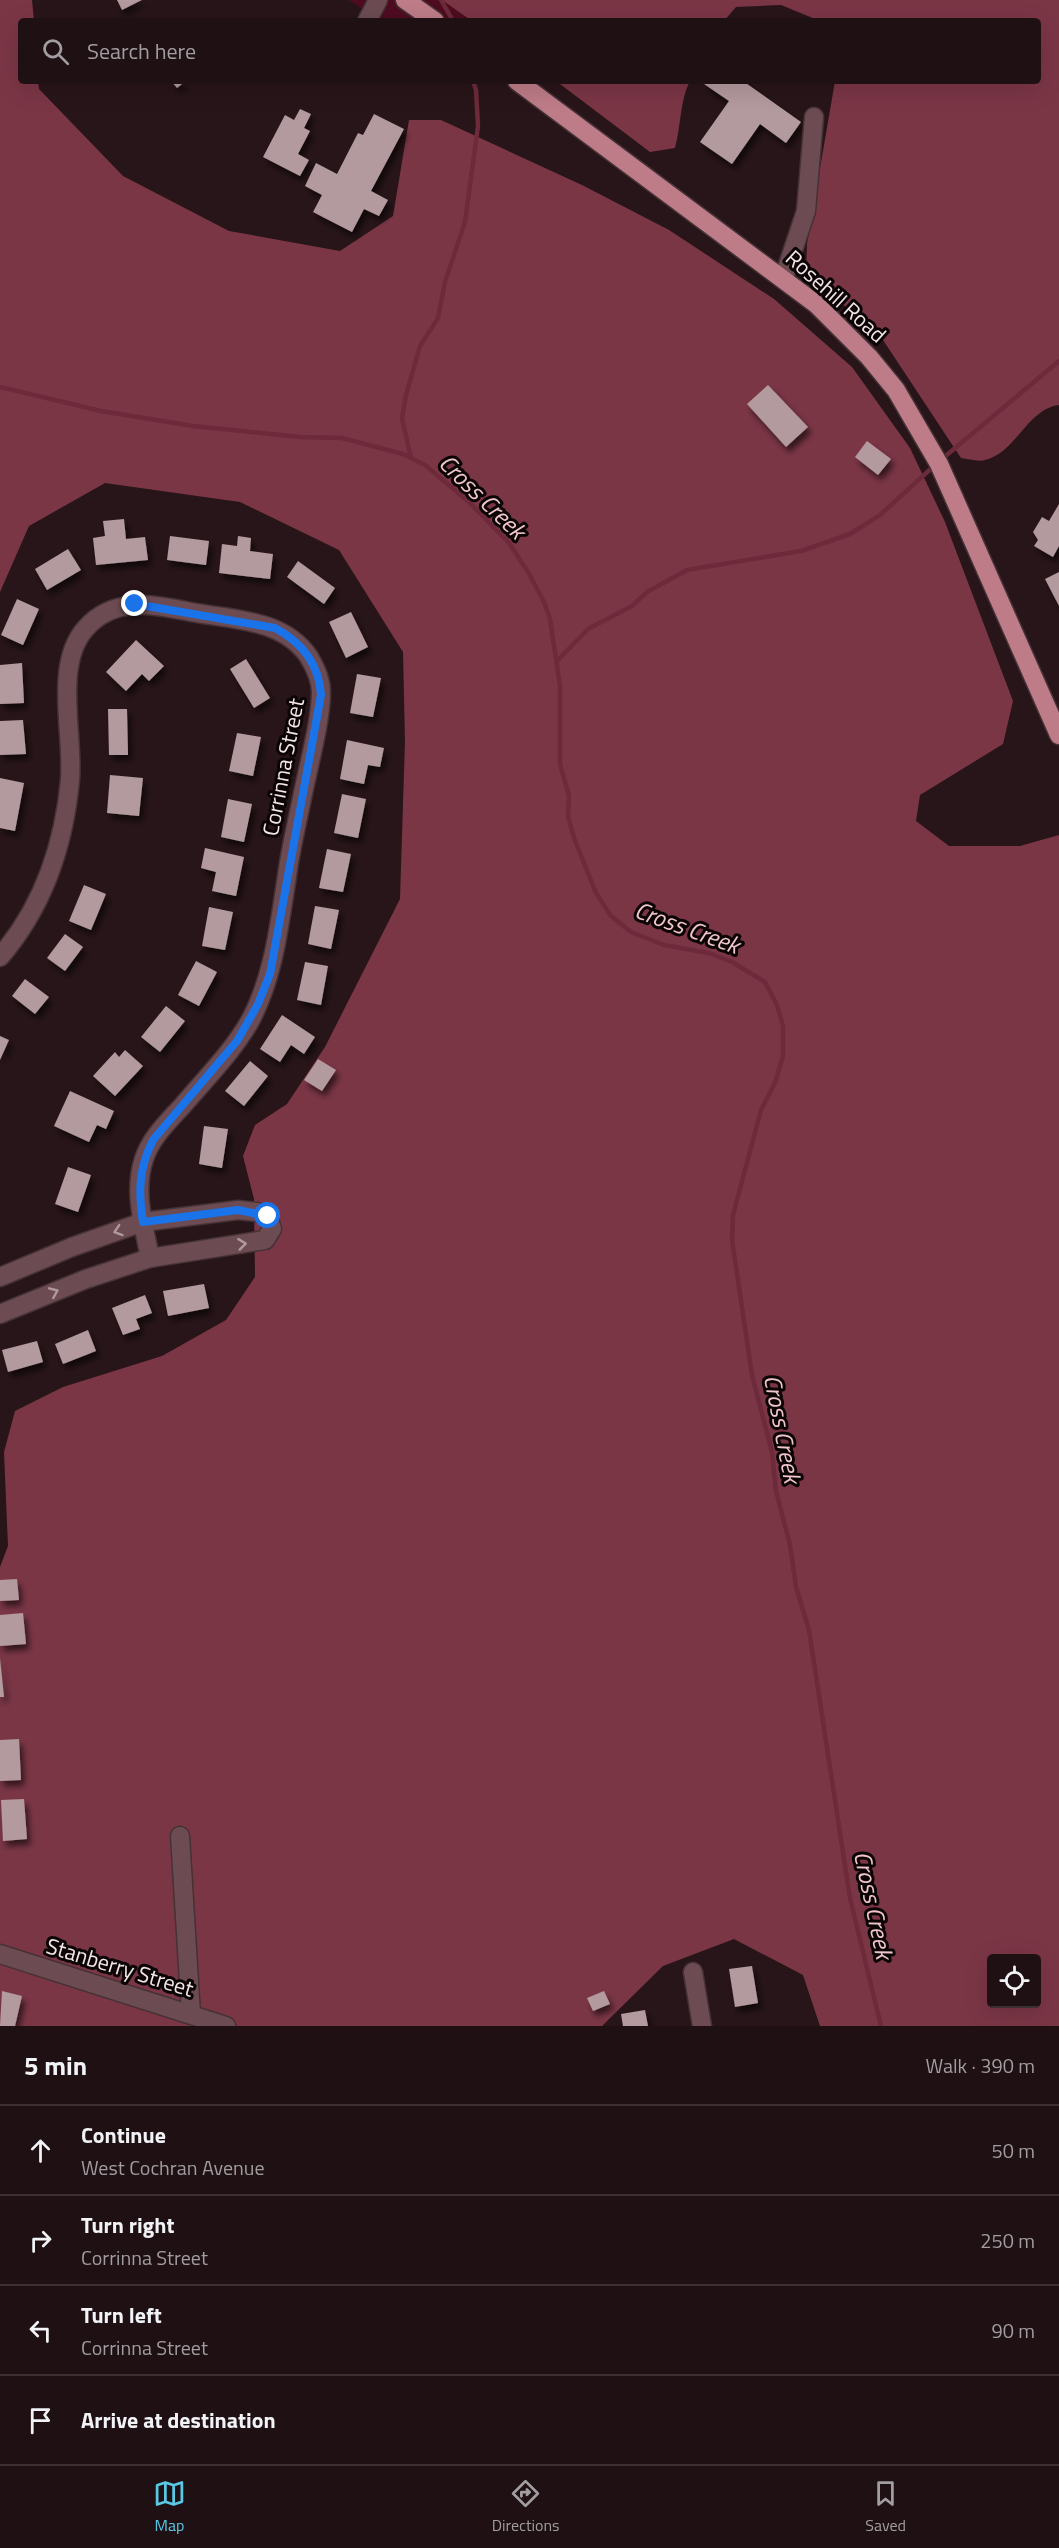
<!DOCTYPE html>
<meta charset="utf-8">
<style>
body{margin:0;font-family:"Titillium Web",sans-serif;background:#26191c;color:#f1f3f6}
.controls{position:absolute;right:18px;bottom:18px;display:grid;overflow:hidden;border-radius:6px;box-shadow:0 6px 24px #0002}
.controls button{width:54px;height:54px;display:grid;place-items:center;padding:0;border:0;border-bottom:2px solid #3c3033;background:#1e1013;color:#f1f3f6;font:30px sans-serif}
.stop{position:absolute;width:18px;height:18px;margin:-14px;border:4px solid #1a73e8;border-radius:50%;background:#fff}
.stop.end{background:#1a73e8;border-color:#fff;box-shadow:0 2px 6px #0008}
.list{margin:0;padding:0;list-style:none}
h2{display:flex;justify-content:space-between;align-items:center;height:78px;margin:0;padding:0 24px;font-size:26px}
h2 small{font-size:20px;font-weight:400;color:#a19da0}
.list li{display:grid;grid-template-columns:39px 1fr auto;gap:18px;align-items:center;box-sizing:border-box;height:90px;padding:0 24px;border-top:2px solid #3c3033}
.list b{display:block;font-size:22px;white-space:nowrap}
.list p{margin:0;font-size:20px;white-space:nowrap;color:#a19da0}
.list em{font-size:20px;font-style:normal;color:#a19da0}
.icon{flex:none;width:33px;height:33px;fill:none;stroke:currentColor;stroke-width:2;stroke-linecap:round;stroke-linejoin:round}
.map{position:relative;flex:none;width:1059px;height:2026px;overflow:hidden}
.search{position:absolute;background:#1e1013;box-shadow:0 6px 24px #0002;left:18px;right:18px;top:18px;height:66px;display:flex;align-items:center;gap:15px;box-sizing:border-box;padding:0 21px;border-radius:6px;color:#a19da0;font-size:22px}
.sheet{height:438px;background:#1e1013}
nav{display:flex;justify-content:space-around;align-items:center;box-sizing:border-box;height:84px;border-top:2px solid #3c3033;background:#1e1013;font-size:16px;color:#a19da0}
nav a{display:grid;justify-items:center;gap:3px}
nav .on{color:#59c8e5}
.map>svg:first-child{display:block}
.green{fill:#4e0c21}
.forest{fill:#7b3646;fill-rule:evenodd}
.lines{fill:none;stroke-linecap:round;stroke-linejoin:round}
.stream{stroke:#6d2a3b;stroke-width:4.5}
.building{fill:#b39a9e;filter:url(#shadow)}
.minor-casing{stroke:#453236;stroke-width:21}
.major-casing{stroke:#453236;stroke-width:21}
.minor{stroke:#6c4c52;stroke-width:18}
.major{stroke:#bd7c88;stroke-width:18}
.oneway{stroke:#b0999d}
.route{stroke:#1a73e8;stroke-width:8}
.labels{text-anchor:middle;stroke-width:6;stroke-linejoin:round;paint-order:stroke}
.street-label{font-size:22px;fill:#f4e6e8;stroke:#0b0405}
.water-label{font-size:24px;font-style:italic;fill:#f1c5cc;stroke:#0b0405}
</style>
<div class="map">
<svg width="1059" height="2026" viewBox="0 0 1059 2026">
<defs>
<filter id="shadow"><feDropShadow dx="3.5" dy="5.5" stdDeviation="3" flood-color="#0009"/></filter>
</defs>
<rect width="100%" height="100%" fill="#281519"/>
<polygon class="green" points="349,0 483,0 475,21 380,21"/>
<g class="forest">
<path d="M 0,0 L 32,0 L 34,21 L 21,21 L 21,81 L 38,81 L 39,89 L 123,176 L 229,231 L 340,251 L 393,216 L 409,120 L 441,120 L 582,185 L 669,230 L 774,299 L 852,367 L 910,448 L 945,522 L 1013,701 L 1003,744 L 920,795 L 916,821 L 949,846 L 1020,846 L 1059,835 L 1059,2026 L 820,2026 L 803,1975 L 734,1939 L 663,1966 L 602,2026 L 0,2026 L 0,1567 L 8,1546 L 4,1452 L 15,1411 L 63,1387 L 162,1356 L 226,1320 L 255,1277 L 254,1199 L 243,1156 L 255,1125 L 287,1104 L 325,1047 L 400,899 L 405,741 L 403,652 L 339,550 L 240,502 L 105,483 L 29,526 L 0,592 ZM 992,1958 L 1036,1958 L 1036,2004 L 992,2004 Z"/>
<path d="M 442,0 L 1059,0 L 1059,405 C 1027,409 1016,453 985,460 C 978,462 968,459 961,458 L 879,334 L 806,274 L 807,244 L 835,81 L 1038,81 L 1038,21 L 820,21 L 781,5 L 736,7 L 724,21 L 472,21 Z"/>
<path d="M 556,81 L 690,81 C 680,100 681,126 675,148 L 650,152 Z"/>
</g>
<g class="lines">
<g class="stream">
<polyline points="441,0 453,21"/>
<polyline points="0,387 101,411 193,426 300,437 342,438 403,454 425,465 469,502 509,543 528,572 544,602 550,619 560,686 560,764 569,796 568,816 574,838 596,893 611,916 631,932 664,945 709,953 732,962 765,982 777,1005 783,1026 783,1056 775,1083 761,1110 733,1215 732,1240 752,1375 772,1452 776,1491 790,1545 796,1587 809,1630 850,1898 881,2026"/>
<polyline points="411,458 402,418 406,395 420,346 438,318 445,282 465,222 478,126 476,90 473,81"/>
<polyline points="942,459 1059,361"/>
<polyline points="557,661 588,629 632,606 647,592 687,570 801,551 850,534 880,515 935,465"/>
</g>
</g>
<g class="building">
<polygon points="117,0 142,0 122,10"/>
<polygon points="171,81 186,81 177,88"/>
<polygon points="706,81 743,81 801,122 786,143 760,124 732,164 700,142 729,101 704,84"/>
<polygon points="300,109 311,114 304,128 310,131 298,154 309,160 300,176 263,157 285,115 294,120"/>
<polygon points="374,114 404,129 371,191 388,200 379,216 364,209 352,232 313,212 322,195 305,186 316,163 337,174 358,133 363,135"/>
<polygon points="768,385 808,427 786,447 747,404"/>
<polygon points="867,441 891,459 878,475 855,457"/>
<polygon points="1059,504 1059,546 1053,557 1034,546 1038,540 1033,532 1042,517 1049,521"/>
<polygon points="124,519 126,539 145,537 148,560 96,565 93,538 105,536 103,521"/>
<polygon points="170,536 209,541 206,565 167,560"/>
<polygon points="238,536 251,538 250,551 273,554 270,579 219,573 222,544 237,546"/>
<polygon points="68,549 81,570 47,590 35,569"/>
<polygon points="298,561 335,588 324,604 287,577"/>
<polygon points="1059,572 1059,606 1045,579"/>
<polygon points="17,599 39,609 23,645 1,635"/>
<polygon points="351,612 368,647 346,658 329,622"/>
<polygon points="136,640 164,666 149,681 142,674 126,691 106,672"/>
<polygon points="246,659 270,698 254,708 230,669"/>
<polygon points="22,663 24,703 0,704 0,665"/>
<polygon points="357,674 381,678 373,717 350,713"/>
<polygon points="108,709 127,709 128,755 109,755"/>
<polygon points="23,720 26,754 0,755 0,721"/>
<polygon points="237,733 261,737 253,776 229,771"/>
<polygon points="347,740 384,748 380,767 368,765 364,784 340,779"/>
<polygon points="110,775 143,778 139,816 107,813"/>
<polygon points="0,778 24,783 15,831 0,828"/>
<polygon points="342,794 366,799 358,838 334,833"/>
<polygon points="228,799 252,804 244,842 221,837"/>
<polygon points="205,848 244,857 236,896 212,891 216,872 201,868"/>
<polygon points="327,849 351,854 343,892 319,888"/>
<polygon points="84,885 106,894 91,930 69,921"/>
<polygon points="315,906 339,910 331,949 308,944"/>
<polygon points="209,907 233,912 225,950 202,946"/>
<polygon points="65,934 83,947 65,971 47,958"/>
<polygon points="196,961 217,972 199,1006 178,995"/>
<polygon points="305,962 328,966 321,1005 297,1000"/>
<polygon points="25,979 49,997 35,1014 12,996"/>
<polygon points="166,1006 185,1021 160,1052 141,1037"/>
<polygon points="282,1015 315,1037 304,1054 291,1045 280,1062 260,1049"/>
<polygon points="0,1036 9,1040 0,1060"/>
<polygon points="125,1050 143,1066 115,1096 93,1076 115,1052 119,1057"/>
<polygon points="318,1059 336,1070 322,1091 304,1080"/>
<polygon points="250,1061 268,1076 244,1106 225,1091"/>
<polygon points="70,1091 114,1111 106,1129 97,1125 89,1142 54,1126"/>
<polygon points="204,1126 228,1129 222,1168 199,1164"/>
<polygon points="68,1167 91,1175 78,1212 55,1204"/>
<polygon points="204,1284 209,1308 168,1316 163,1291"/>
<polygon points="145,1295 152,1313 136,1319 140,1329 123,1335 112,1308"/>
<polygon points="88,1330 96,1351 63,1364 55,1344"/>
<polygon points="37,1341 43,1362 8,1372 2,1350"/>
<polygon points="17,1579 19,1600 0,1601 0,1580"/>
<polygon points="23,1613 26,1644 0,1646 0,1615"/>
<polygon points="0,1658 4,1697 0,1697"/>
<polygon points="19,1739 21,1780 0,1781 0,1740"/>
<polygon points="24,1799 27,1839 3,1841 1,1800"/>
<polygon points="752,1966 758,2003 735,2007 729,1969"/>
<polygon points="2,1991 22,1996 15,2026 0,2026"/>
<polygon points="604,1991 610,2004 593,2011 587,1998"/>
<polygon points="645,2010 648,2026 623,2026 621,2014"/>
</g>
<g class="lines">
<defs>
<g id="minor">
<polyline points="367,21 378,0"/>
<polyline points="784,277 806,211 814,117"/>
<path d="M 0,957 C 43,907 64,844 70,780 C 74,734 53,664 86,628 C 116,594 158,606 197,613 C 237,620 284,620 309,657 C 315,667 321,680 321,692 C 321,722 307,771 301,803 C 296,827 290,852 287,876 C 279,926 274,976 250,1021 C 233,1051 207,1077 184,1104 C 169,1121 151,1137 144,1159 C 133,1191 144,1226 150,1258"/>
<polyline points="0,1277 72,1247 143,1222 238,1210 257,1212 268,1216 272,1229 265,1240 150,1258 86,1279 0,1314"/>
<polyline points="180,1836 191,2014"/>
<polyline points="0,1954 226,2026"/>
<polyline points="693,1972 702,2026"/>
</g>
<g id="major">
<polyline points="405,0 435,21"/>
<polyline points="517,81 816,304 869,357 896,390 939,464 1059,735"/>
</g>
</defs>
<use href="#minor" class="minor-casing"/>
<use href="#major" class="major-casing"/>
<use href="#minor" class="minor"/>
<use href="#major" class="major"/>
</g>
<defs><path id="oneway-chevron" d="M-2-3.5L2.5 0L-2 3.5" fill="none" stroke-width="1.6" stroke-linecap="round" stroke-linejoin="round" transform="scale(1.5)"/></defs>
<g class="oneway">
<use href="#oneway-chevron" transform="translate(118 1231) rotate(162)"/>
<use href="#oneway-chevron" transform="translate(242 1244) rotate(-7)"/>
<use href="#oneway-chevron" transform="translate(54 1292) rotate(-23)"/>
</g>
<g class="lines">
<path class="route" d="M 135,604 L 275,628 C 301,642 319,664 321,695 L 270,974 L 258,1004 L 237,1041 L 153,1140 C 139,1168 138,1191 143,1222 L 238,1210 L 268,1216"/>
</g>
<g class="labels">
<g class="street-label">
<text transform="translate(836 296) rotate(42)" y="8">Rosehill Road</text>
<text transform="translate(283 767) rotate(-79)" y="8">Corrinna Street</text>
<text transform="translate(120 1967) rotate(17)" y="8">Stanberry Street</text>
</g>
<g class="water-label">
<text transform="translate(482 497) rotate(44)" y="8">Cross Creek</text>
<text transform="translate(687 928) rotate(20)" y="8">Cross Creek</text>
<text transform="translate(782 1429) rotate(79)" y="8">Cross Creek</text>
<text transform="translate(873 1905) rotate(78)" y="8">Cross Creek</text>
</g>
</g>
</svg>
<div class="controls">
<button><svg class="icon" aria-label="locate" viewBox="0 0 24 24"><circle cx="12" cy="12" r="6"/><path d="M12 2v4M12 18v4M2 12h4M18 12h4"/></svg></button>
</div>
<div class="stop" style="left:268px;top:1216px"></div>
<div class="stop end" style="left:135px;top:604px"></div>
<div class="search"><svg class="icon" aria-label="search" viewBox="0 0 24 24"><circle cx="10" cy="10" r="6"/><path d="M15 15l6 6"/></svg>Search here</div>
</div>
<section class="sheet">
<h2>5 min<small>Walk · 390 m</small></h2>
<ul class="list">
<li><svg class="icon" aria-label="ahead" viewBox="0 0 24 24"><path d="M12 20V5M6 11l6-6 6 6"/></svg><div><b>Continue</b><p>West Cochran Avenue</p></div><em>50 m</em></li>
<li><svg class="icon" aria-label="right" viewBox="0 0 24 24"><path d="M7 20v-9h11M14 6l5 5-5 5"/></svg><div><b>Turn right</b><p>Corrinna Street</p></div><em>250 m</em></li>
<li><svg class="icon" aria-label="left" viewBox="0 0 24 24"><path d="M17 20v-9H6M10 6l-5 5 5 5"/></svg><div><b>Turn left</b><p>Corrinna Street</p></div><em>90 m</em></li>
<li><svg class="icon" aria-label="arrive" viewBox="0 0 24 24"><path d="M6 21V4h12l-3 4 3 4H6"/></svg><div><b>Arrive at destination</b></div></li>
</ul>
</section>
<nav>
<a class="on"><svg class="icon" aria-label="map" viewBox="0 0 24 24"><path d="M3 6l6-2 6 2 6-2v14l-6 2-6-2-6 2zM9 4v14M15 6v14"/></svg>Map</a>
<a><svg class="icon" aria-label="directions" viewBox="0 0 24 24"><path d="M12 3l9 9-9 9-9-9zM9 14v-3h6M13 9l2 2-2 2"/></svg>Directions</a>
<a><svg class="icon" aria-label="saved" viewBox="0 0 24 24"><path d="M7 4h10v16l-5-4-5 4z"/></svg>Saved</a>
</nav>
